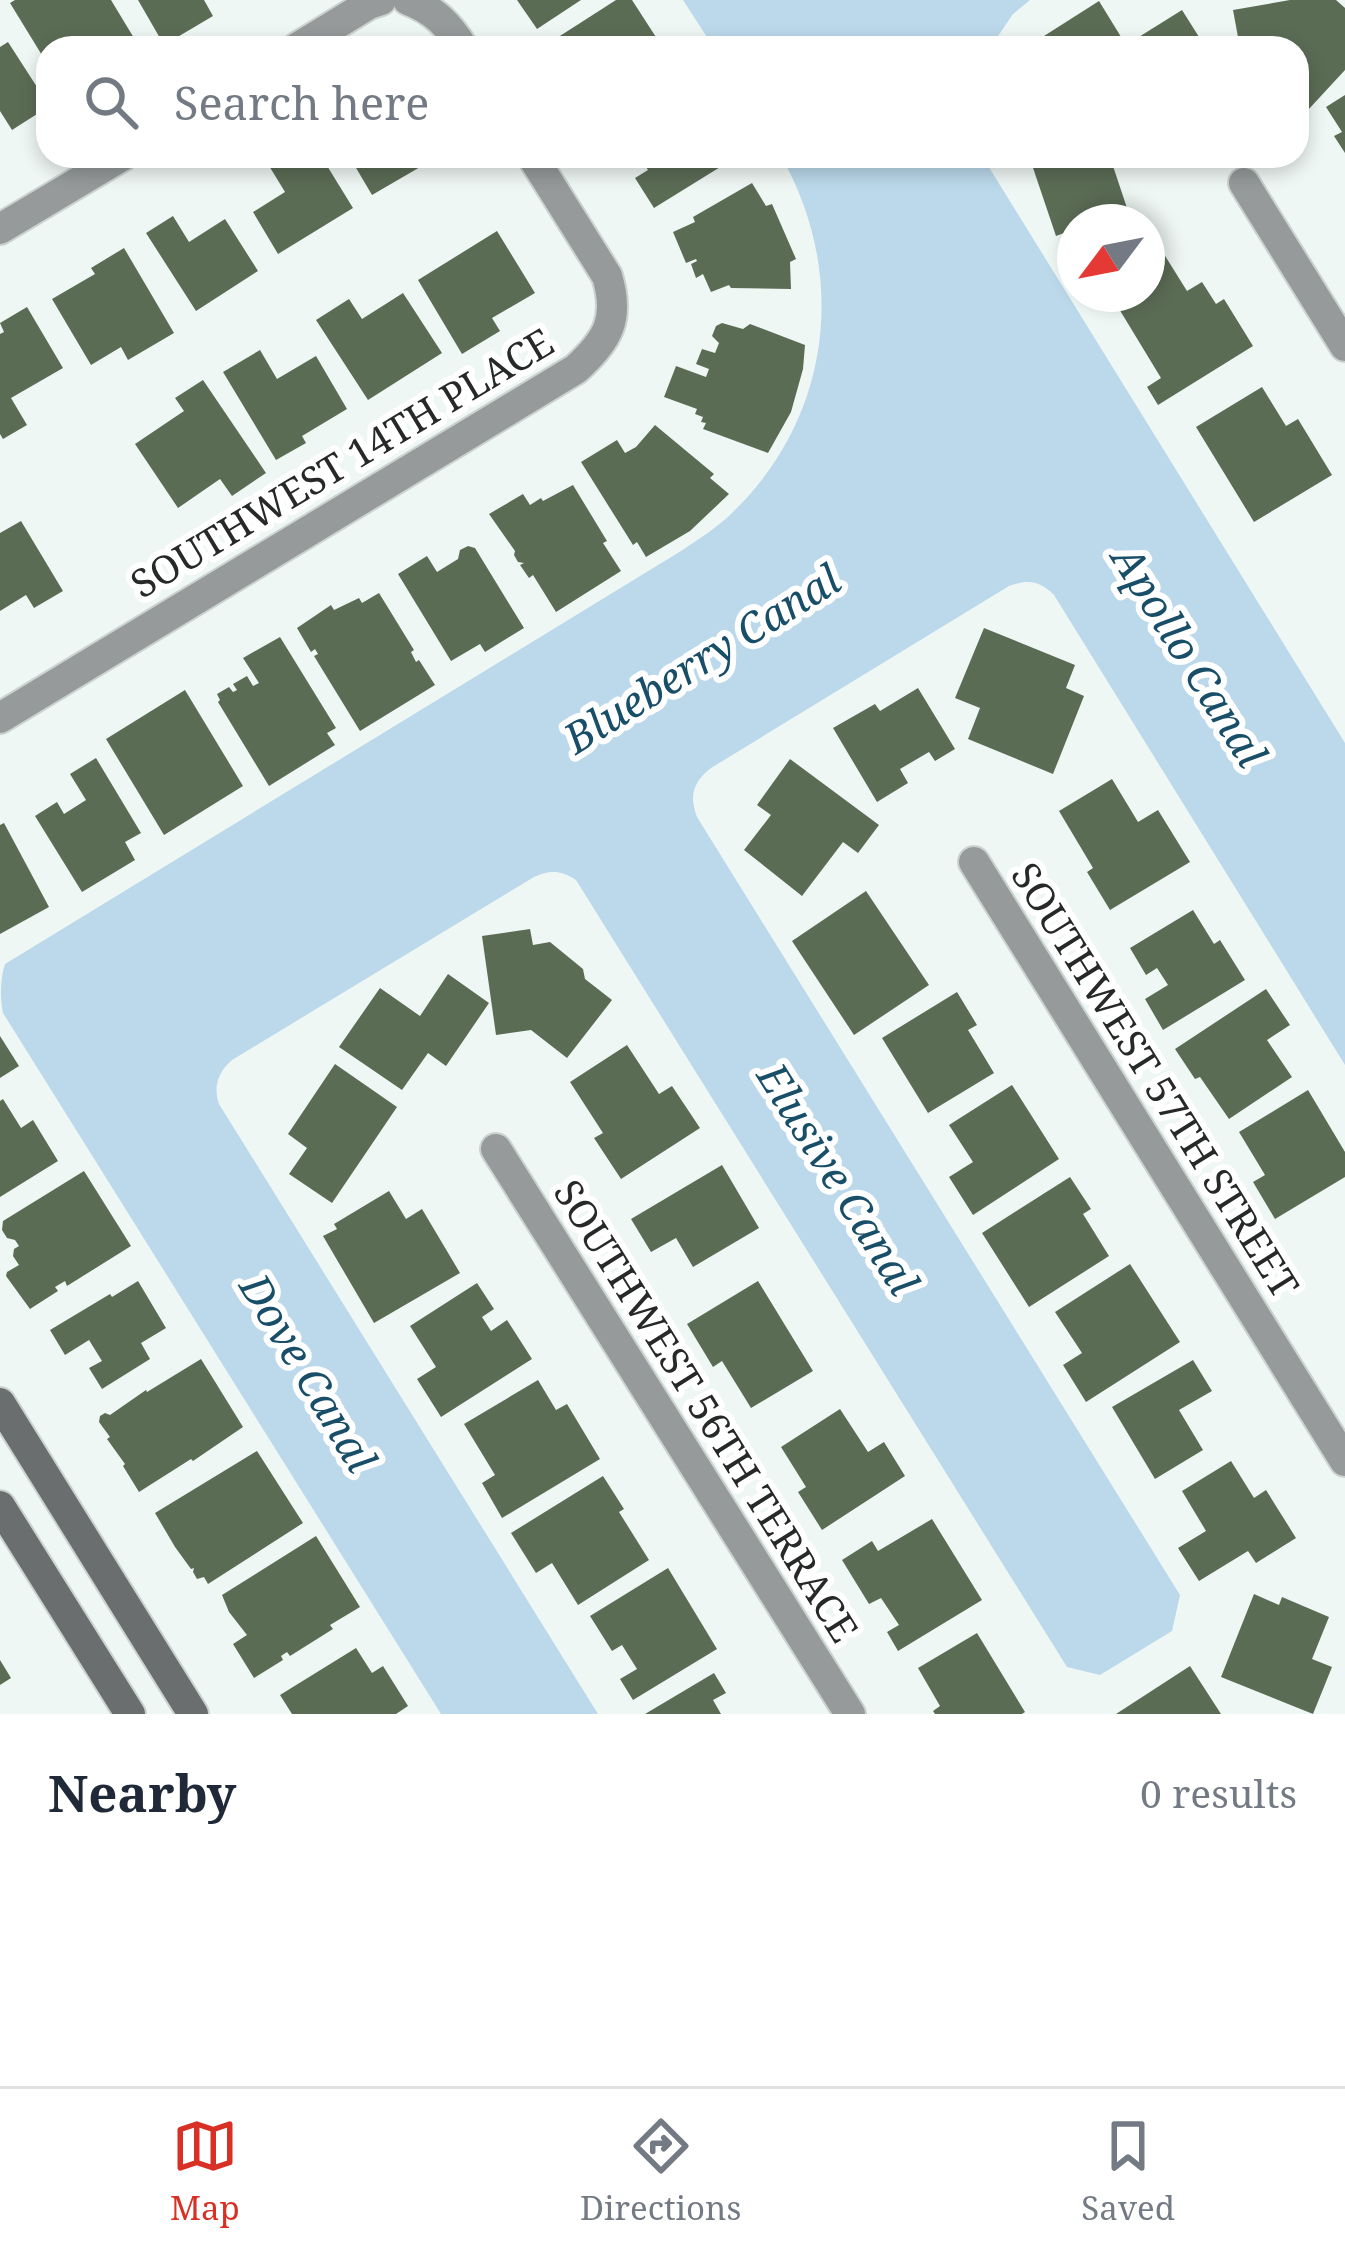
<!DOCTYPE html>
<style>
body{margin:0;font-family:"Noto Serif",serif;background:#f6f6f7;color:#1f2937}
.compass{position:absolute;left:1057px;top:204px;width:108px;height:108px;border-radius:50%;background:#fff;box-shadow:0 6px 18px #0003;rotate:238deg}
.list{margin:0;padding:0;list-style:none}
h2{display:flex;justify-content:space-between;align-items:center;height:156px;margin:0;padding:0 48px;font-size:51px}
h2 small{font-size:39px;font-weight:400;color:#747a83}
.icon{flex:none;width:66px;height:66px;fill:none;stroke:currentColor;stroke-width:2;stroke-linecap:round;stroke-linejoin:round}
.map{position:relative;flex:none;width:1345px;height:1714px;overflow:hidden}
.search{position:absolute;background:#fff;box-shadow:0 6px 18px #0003;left:36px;right:36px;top:36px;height:132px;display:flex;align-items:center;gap:30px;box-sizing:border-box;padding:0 42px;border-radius:36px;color:#747a83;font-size:45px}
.sheet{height:372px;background:#fff}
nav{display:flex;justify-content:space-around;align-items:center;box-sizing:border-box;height:168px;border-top:3px solid #e0e1e3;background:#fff;font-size:33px;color:#747a83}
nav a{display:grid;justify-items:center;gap:6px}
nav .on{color:#d93025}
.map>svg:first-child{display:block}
.water{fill:#bbd9eb}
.building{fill:#5b6c55}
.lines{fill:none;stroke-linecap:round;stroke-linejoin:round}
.street-casing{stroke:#cbd2cf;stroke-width:34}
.secondary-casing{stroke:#cbd2cf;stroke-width:34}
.street{stroke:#969a9a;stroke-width:30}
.secondary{stroke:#6a6e6f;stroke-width:30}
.labels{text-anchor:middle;stroke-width:12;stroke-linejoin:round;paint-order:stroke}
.street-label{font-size:39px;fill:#262928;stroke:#fff}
.water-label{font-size:42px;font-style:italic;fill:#184e68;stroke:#fff}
</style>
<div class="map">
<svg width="1345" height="1714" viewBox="0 0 1345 1714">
<rect width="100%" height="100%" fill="#eff7f4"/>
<g class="water">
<polygon points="683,0 1030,0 1013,14 990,48 714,48"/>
<path d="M 781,156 L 982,156 L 1345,743 L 1345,1065 L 1054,595 C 1040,581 1028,579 1009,586 L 711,768 C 693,782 689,796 697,817 L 1180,1595 L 1172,1631 L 1100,1675 L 1067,1667 L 576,880 C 561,870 550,870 534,877 L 232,1060 C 218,1072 213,1087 219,1104 L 598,1714 L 441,1714 L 3,1013 C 0,998 0,980 5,964 L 681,551 C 699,539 718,527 733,512 C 832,416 848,274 781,156 Z"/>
</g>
<g class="building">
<polygon points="15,0 111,0 140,48 48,48 48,65 10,3"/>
<polygon points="138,0 204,0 213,16 164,45"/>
<polygon points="517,0 581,0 537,29"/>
<polygon points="616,0 632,0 663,48 552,48 549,43"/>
<polygon points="1290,0 1336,0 1345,8 1345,70 1308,110 1299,102 1297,48 1240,48 1233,10"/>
<polygon points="1099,1 1126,45 1182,10 1206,48 1051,48 1044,36"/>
<polygon points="8,42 48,104 48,107 12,130 0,111 0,47"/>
<polygon points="1345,95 1345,153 1334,136 1342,132 1326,107"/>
<polygon points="263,156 321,156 353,208 278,254 253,212 285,192"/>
<polygon points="349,156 439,156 372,195"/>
<polygon points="639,156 738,156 654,208 635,178 648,170"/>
<polygon points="1029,156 1130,156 1112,163 1128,211 1097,222 1075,222 1075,229 1056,236"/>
<polygon points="752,183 766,206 772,204 796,259 790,262 791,289 731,288 729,285 711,292 703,274 696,278 691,264 697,261 696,259 686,263 673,232 695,222 693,217"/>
<polygon points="173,216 189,242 225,219 258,271 196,311 146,233"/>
<polygon points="1147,227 1187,291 1202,282 1216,304 1224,299 1253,346 1158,405 1147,387 1161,378 1110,294 1147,294"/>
<polygon points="497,231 535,293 492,318 500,331 462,354 418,280"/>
<polygon points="124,248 174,333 128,360 121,347 91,365 52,299 95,274 91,268"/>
<polygon points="403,293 442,353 368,400 316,320 349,299 362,319"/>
<polygon points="27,307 63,368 11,398 27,425 3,439 0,434 0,334 4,332 0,323"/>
<polygon points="722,323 743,329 750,324 805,345 803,369 791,412 768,453 703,429 706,423 701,422 703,417 695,414 697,409 664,397 676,366 706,377 709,369 696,364 702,349 715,353 719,343 712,336 716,326"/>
<polygon points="260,350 277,379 316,356 347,409 302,436 306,443 276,460 223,372"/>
<polygon points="203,380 266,473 232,496 220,479 178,508 135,444 184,411 175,398"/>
<polygon points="1262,387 1286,426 1298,419 1332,475 1254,522 1196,427"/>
<polygon points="655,425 714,474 710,478 729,494 690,531 646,557 637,542 633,545 581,462 617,440 625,453 636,447"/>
<polygon points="573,485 607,541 603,543 621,571 556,612 533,575 529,578 520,565 524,563 518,562 514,555 515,551 489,514 523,494 530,505 541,498 543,501"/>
<polygon points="21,521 63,591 34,608 26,595 0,611 0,533"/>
<polygon points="468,546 475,548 524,628 485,652 480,644 451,661 398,574 427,556 437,572 458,559 460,550"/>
<polygon points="379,593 414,650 411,652 416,662 419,660 435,685 360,731 314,656 318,654 315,649 311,652 297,628 331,605 334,610 359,598 362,603"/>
<polygon points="984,628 1075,665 1066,688 1084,696 1053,774 968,739 980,708 955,698"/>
<polygon points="280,637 336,728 327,733 335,745 269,786 218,702 220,700 217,694 229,687 233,692 237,690 233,684 247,676 253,686 259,683 243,658"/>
<polygon points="918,688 955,749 935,761 929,752 900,769 908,783 877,802 833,728 875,704 880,711"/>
<polygon points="185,690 243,786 164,835 106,739"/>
<polygon points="96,758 141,833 125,842 135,860 82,892 35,816 57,802 64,814 86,800 70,774"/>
<polygon points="790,759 879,825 858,853 843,842 802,896 744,850 771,815 757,805"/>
<polygon points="1112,779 1138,822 1158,810 1190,862 1110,910 1087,872 1093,868 1059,811"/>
<polygon points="4,823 49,907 0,934 0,825"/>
<polygon points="866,891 929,985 854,1035 792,941"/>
<polygon points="1193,910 1214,944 1220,940 1245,980 1163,1030 1145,999 1168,985 1157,968 1146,975 1130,948"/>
<polygon points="530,929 533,945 550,942 583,969 585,979 612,1000 567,1058 531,1030 496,1035 482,936"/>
<polygon points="448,974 489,1003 446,1066 428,1053 402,1090 339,1047 380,988 420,1016"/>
<polygon points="1266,989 1290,1025 1267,1040 1292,1077 1229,1119 1200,1077 1195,1079 1175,1049"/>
<polygon points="957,992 977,1025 968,1030 994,1073 928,1113 882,1038"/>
<polygon points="0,1036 19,1066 0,1078"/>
<polygon points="627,1045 659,1094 672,1086 700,1128 621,1179 594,1138 603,1133 570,1082"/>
<polygon points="335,1064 397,1107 332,1203 289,1174 307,1148 288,1134"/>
<polygon points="1012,1085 1059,1159 973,1215 949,1177 973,1162 949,1125"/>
<polygon points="1308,1090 1345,1152 1345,1177 1275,1219 1253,1182 1265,1175 1239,1132"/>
<polygon points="3,1099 21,1128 33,1120 58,1161 0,1197 0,1101"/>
<polygon points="722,1165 759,1228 693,1267 676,1238 651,1252 631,1219"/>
<polygon points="84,1171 131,1246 67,1286 65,1281 55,1287 58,1291 30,1309 6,1276 7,1272 19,1265 13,1256 14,1249 19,1246 15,1240 7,1238 2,1230 3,1221"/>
<polygon points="1070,1177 1091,1209 1083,1214 1109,1256 1029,1307 982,1233"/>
<polygon points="389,1191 406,1219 422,1209 460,1273 374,1323 323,1236 337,1229 334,1224"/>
<polygon points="1130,1264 1180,1342 1086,1402 1063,1365 1082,1353 1055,1312"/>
<polygon points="138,1281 166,1328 141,1343 150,1359 102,1389 89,1368 102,1361 89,1340 65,1355 50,1330 110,1294 112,1297"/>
<polygon points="758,1281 813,1371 751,1408 722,1361 713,1367 687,1324"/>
<polygon points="477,1283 494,1309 482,1317 491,1331 507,1320 532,1359 441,1417 417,1379 436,1367 410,1326"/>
<polygon points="201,1359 243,1427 193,1461 191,1459 139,1492 123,1466 125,1464 107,1439 110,1437 99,1422 100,1416 105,1413 110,1415 146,1390 147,1392"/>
<polygon points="1193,1360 1212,1391 1179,1410 1203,1450 1155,1479 1112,1407"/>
<polygon points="538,1380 556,1410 567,1404 600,1459 502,1518 482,1483 495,1475 464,1424"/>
<polygon points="840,1409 868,1452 884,1442 905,1476 822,1530 798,1492 806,1487 781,1447"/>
<polygon points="257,1451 303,1523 208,1584 204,1577 197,1579 193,1572 194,1568 191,1569 175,1547 155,1513"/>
<polygon points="1231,1461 1254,1498 1266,1490 1296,1538 1256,1563 1248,1551 1199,1581 1178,1548 1206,1531 1182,1491"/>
<polygon points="603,1476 624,1509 619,1512 649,1560 578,1605 552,1563 536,1573 511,1533"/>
<polygon points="932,1519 982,1600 898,1651 887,1632 899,1625 881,1598 869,1604 842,1560 872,1541 878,1551"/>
<polygon points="316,1536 360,1607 330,1625 333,1629 290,1656 287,1652 281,1656 283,1660 254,1678 233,1644 247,1635 229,1612 222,1595"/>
<polygon points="668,1568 717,1649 633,1700 620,1679 637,1669 622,1645 612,1651 590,1616"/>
<polygon points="1254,1594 1279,1605 1282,1597 1329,1617 1312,1659 1332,1667 1313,1714 1221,1677"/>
<polygon points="977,1633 1025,1712 1022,1714 935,1714 933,1711 940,1706 918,1668"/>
<polygon points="356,1648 372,1673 383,1666 408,1706 396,1714 292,1714 280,1695"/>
<polygon points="0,1660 11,1678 0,1685"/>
<polygon points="1190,1666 1221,1714 1116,1714"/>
<polygon points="714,1673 726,1693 713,1700 721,1714 645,1714"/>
</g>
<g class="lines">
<defs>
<g id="street">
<path d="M 408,0 C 434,10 449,25 463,48"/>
<polyline points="297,48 369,4 381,0"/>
<polyline points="1244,183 1345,346"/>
<polyline points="0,229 122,156"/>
<path d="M 0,718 L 576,369 C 608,340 620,319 607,276 L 532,156"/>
<polyline points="974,862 1345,1461"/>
<polyline points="496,1149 850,1714"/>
</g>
<g id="secondary">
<polyline points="0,1403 193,1714"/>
<polyline points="0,1506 130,1714"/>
</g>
</defs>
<use href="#street" class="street-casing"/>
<use href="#secondary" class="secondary-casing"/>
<use href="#street" class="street"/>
<use href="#secondary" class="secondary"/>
</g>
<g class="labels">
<g class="street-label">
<text transform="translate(342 463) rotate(-31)" y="14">SOUTHWEST 14TH PLACE</text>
<text transform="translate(1155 1080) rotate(58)" y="14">SOUTHWEST 57TH STREET</text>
<text transform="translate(706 1411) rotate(58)" y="14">SOUTHWEST 56TH TERRACE</text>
</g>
<g class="water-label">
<text transform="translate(1189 656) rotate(58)" y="15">Apollo Canal</text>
<text transform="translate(702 659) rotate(-32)" y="15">Blueberry Canal</text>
<text transform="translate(838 1179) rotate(58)" y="15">Elusive Canal</text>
<text transform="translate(308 1373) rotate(59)" y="15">Dove Canal</text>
</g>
</g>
</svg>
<svg class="compass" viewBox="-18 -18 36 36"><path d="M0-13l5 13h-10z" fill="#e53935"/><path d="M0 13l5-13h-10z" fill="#747a83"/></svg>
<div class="search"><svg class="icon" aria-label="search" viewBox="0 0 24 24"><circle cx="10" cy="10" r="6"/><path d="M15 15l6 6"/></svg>Search here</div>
</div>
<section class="sheet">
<h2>Nearby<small>0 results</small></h2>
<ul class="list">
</ul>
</section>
<nav>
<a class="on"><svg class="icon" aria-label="map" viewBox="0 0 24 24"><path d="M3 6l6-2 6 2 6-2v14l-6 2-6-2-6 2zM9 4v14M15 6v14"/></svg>Map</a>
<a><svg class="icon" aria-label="directions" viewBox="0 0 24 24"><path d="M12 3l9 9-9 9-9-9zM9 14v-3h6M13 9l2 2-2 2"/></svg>Directions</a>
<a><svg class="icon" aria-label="saved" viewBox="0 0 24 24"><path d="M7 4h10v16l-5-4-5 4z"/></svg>Saved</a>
</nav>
